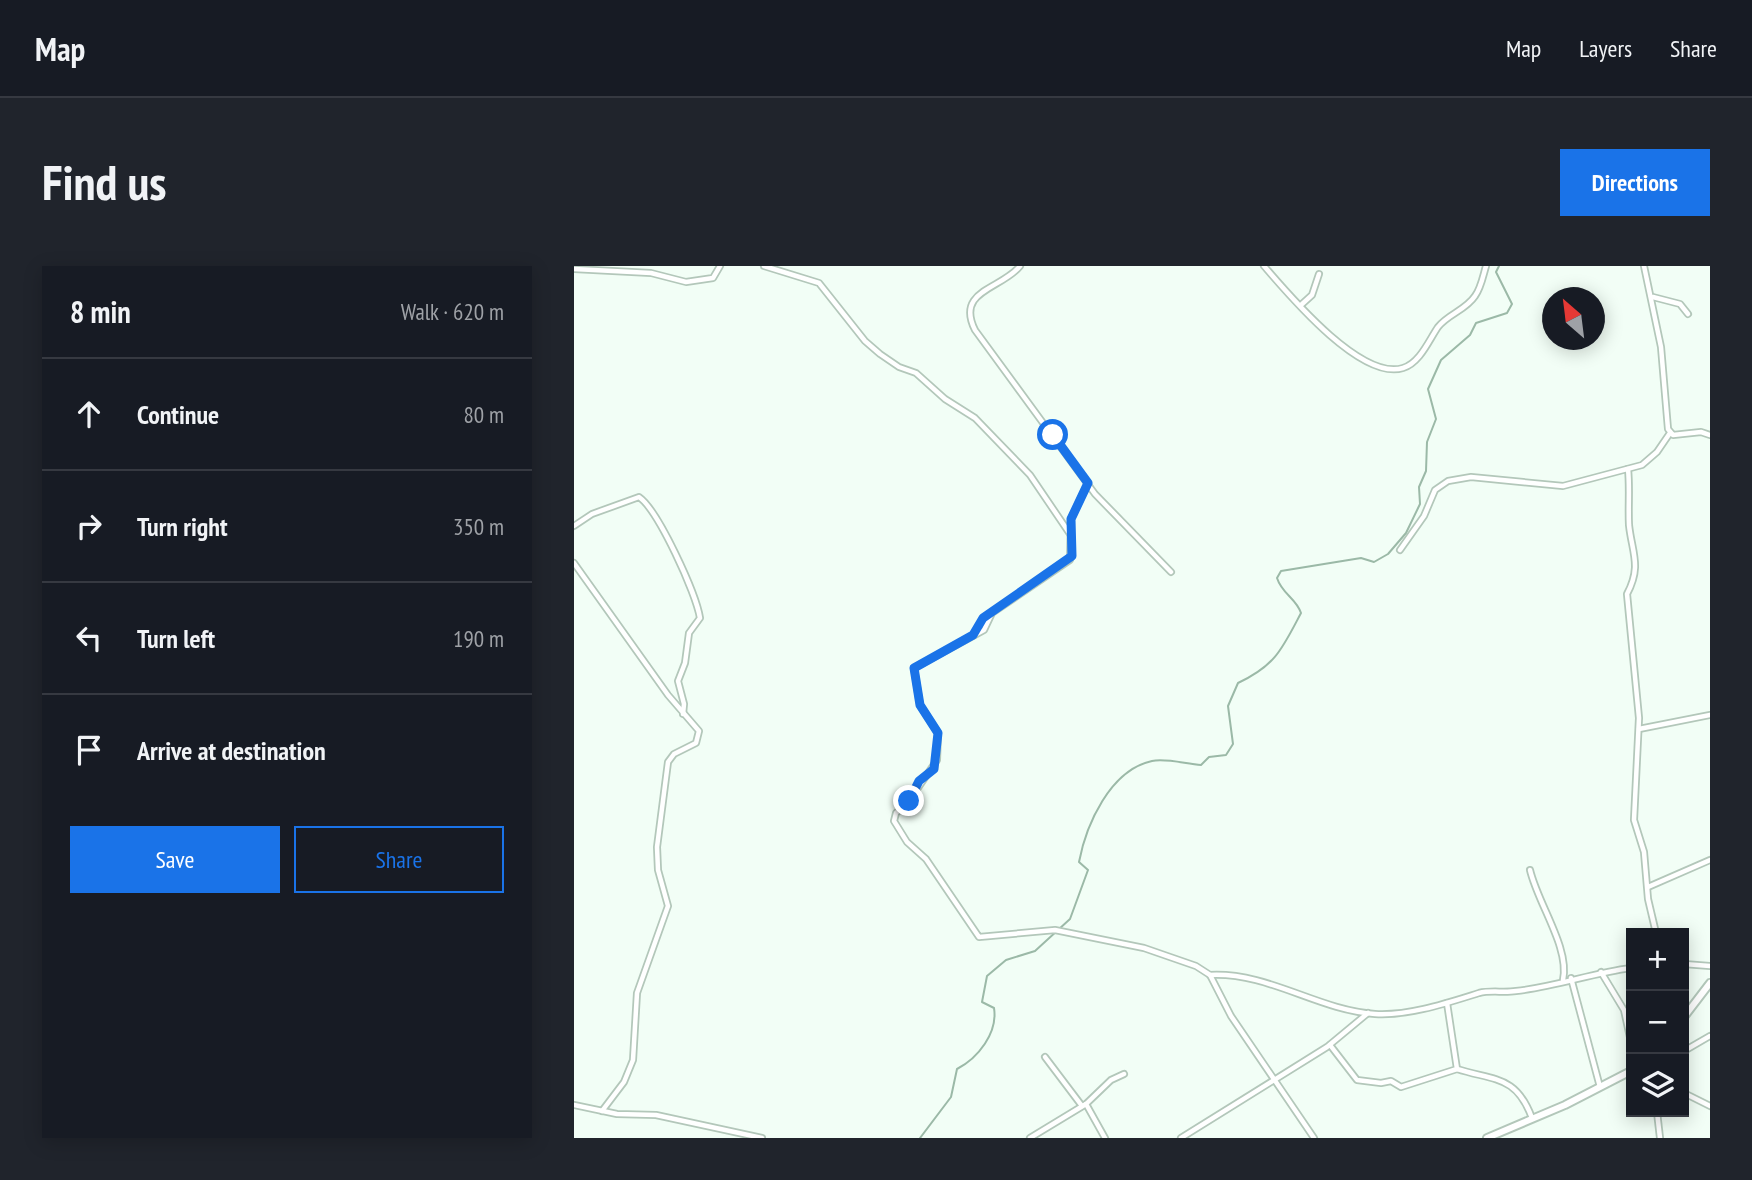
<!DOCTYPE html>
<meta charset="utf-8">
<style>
body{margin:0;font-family:"PT Sans Narrow",sans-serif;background:#20242c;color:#f1f3f6}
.controls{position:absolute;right:21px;bottom:21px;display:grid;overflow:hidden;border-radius:0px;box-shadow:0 4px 18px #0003}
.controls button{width:63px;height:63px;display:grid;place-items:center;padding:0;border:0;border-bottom:2px solid #363941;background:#171b24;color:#f1f3f6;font:35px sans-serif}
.compass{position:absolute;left:968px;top:21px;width:63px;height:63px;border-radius:50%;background:#171b24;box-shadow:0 4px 18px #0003;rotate:332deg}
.stop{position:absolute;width:21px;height:21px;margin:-16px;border:5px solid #1a73e8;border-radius:50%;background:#fff}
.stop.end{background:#1a73e8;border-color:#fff;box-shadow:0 2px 7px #0008}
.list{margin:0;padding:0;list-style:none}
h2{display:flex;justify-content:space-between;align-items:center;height:91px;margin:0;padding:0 28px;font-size:30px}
h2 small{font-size:23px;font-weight:400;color:#9ea1a6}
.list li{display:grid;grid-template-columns:46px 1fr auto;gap:21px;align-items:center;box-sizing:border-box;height:112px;padding:0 28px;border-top:2px solid #363941}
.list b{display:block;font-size:26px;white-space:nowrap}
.list em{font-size:23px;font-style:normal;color:#9ea1a6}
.actions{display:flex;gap:14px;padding:21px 28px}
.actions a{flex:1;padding:16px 0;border:2px solid #1a73e8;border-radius:0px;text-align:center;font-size:24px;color:#1a73e8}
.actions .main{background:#1a73e8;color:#fff}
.icon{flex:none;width:38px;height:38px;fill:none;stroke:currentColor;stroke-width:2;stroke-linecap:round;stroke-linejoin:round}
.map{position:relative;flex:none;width:1136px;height:872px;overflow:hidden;border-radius:0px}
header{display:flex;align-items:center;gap:42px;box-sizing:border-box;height:98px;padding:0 35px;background:#171b24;border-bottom:2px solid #363941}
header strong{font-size:33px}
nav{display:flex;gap:38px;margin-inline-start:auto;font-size:24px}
.intro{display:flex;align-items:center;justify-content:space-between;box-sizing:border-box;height:168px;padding:0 42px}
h1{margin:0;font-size:49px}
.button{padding:18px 32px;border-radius:0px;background:#1a73e8;color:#fff;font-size:24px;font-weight:700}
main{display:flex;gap:42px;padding:0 42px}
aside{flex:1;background:#171b24;border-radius:0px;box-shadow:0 4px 18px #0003}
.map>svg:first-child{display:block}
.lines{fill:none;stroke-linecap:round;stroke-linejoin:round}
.stream{stroke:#9bb9a7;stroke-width:2}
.street-casing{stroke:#b3c7ba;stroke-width:8}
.secondary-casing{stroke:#b3c7ba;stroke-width:10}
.street{stroke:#fff;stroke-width:4.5}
.secondary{stroke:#fff;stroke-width:6}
.route{stroke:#1a73e8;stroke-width:9}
</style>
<header>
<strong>Map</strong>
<nav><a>Map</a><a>Layers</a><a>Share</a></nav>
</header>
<div class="intro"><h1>Find us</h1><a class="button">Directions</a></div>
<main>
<aside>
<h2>8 min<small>Walk · 620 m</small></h2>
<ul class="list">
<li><svg class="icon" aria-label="ahead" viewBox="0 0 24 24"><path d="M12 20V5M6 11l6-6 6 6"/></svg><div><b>Continue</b></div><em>80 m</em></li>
<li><svg class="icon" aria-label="right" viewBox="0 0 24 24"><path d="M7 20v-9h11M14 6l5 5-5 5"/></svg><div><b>Turn right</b></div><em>350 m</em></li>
<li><svg class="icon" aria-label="left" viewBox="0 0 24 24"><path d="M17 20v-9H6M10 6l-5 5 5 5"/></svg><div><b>Turn left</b></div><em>190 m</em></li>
<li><svg class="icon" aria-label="arrive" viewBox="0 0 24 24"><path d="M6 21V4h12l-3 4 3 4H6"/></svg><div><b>Arrive at destination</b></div></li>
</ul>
<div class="actions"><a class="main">Save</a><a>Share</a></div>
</aside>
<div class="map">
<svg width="1136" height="872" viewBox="0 0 1136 872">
<rect width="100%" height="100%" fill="#f2fef6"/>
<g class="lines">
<path class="stream" d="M 346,872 L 377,831 L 383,803 C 404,792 424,767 420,742 L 408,736 L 413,710 L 432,694 L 461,685 L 496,653 L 514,604 L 505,596 C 512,559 536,504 578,495 C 592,492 612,498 627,499 L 635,491 L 652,489 L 659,478 L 654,440 L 664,417 C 702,399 708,383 727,347 C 722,332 708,328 703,312 L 707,305 L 787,292 L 800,296 L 814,288 L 832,267 L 846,238 L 845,221 L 852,205 L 853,176 L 862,153 L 854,123 L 867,94 L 896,69 L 902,57 L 933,47 L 938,38 L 922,6 L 925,0"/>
<defs>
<g id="street">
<polyline points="190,0 245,17 291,75 306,88 325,101 342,107 371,133 401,152 456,209 496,268"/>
<path d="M 446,0 C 428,23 381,24 401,64 L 521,228 L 597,306"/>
<path d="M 690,0 C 715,29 787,115 829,102 C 846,97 855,74 864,61 C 874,48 892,44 901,30 C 907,22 909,10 912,0"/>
<polyline points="1070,0 1087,81 1094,163 1099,169 1127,166 1136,169"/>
<polyline points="0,3 77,7 112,16 139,12 146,0"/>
<polyline points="1079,31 1106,38 1114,48"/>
<polyline points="727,39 738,29 745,8"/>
<path d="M 1054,203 C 1056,222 1054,240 1055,259 C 1058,287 1068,300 1053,328 L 1065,452 L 1060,554 L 1070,586 L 1074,633 L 1082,667"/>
<polyline points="514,217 497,253 496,294 418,347 410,364 340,402 346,439 364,467 363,494 335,535 322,547 320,555 333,576 352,593 405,671 481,664 570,682 622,700 636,709 657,750 740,872"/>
<path d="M 0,260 L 18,248 L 65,231 C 84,244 122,327 126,352 L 115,367 L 111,397 L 104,415 L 110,438 L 109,448"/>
<polyline points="826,284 850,250 861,224 874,215 897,211 989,220 1068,199 1083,186 1096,167"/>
<polyline points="0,297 94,429 125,465 122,477 100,488 94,496 83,581 84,604 94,640 63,727 59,794 50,816 28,845"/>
<polyline points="400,369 415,348"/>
<polyline points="1065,463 1136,449"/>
<path d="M 956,604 C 964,638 996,682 989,714"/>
<polyline points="1074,621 1136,594"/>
<polyline points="1110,698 1136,700"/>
<polyline points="1027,706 1050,744 1057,776"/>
<path d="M 636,709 C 695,706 743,744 801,748 C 835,750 873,737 905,727 C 917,724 930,727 942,725 C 981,721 1018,707 1057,702"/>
<polyline points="997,712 1026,821"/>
<polyline points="756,779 783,814 807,817 817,815 827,821 883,803 873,737"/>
<polyline points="1110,785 1136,770"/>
<polyline points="471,791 508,840"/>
<path d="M 883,803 C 921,815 942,809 958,852"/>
<polyline points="1110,827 1136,840"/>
<polyline points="512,838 531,872"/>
<polyline points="0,839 43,848 82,849 188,872"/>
<polyline points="1083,846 1086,872"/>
<polyline points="456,872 512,838 537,814 550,808"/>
<polyline points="607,872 753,781 794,747"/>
</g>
<g id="secondary">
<polyline points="1110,751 1136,717"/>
<polyline points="913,872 991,839 1057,805"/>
</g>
</defs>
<use href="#street" class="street-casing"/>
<use href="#secondary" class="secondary-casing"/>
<use href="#street" class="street"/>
<use href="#secondary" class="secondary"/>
</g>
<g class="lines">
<polyline class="route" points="335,535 345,515 360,503 364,467 346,439 340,402 399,369 409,352 498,290 497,253 514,217 479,169"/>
</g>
</svg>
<div class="controls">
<button>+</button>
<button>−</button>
<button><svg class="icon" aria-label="layers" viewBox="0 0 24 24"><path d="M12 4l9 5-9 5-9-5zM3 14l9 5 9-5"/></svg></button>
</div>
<svg class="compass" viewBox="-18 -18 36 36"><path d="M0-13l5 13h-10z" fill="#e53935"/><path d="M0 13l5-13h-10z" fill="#9ea1a6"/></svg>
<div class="stop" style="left:479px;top:169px"></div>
<div class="stop end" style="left:335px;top:535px"></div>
</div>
</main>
